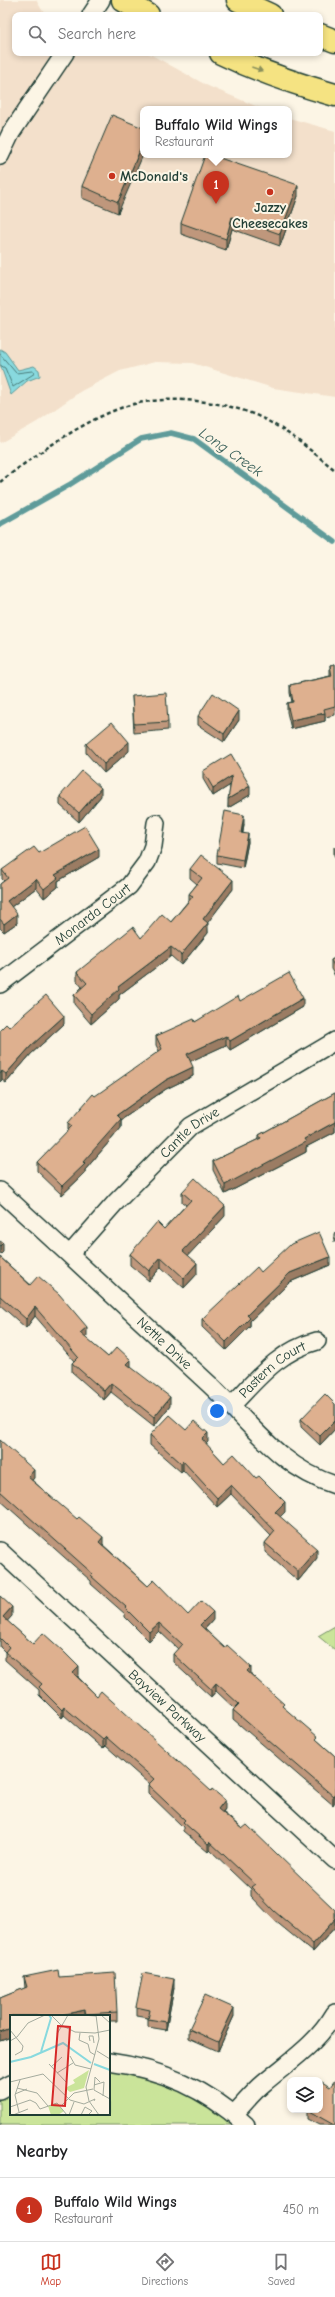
<!DOCTYPE html>
<style>
body{margin:0;font-family:"Comic Neue",sans-serif;background:#f2f2f2;color:#202124}
.controls{position:absolute;right:12px;bottom:12px;display:grid;overflow:hidden;border-radius:8px;box-shadow:0 2px 6px #0003}
.controls button{width:36px;height:36px;display:grid;place-items:center;padding:0;border:0;border-bottom:1px solid #e0e0e0;background:#fff;color:#202124;font:20px sans-serif}
.you{position:absolute;left:217px;top:1411px;width:14px;height:14px;margin:-10px;border:3px solid #fff;border-radius:50%;background:#1a73e8;box-shadow:0 0 0 6px #1a73e833}
.badge{display:grid;place-items:center;width:26px;height:26px;border-radius:50%;background:#c8321e;color:#fff;font-size:13px;font-weight:700}
.pin{position:absolute;translate:-50% -33px;filter:drop-shadow(0 1px 2px #0008)}
.pin::after{content:'';position:absolute;top:21px;width:14px;height:12px;background:inherit;clip-path:polygon(0 0,100% 0,50% 100%)}
.popup{position:absolute;left:140px;top:106px;width:152px;height:52px;box-sizing:border-box;display:grid;place-content:center;border-radius:8px;background:#fff;filter:drop-shadow(0 1px 3px #0005);font-size:13px;white-space:nowrap;color:#757577}
.popup b{font-size:15px;color:#202124}
.popup::after{content:'';position:absolute;left:50%;top:100%;margin-left:-8px;border:8px solid transparent;border-top-color:#fff}
.list{margin:0;padding:0;list-style:none}
h2{display:flex;justify-content:space-between;align-items:center;height:52px;margin:0;padding:0 16px;font-size:17px}
h2 small{font-size:13px;font-weight:400;color:#757577}
.list li{display:grid;grid-template-columns:26px 1fr auto;gap:12px;align-items:center;box-sizing:border-box;height:64px;padding:0 16px;border-top:1px solid #e0e0e0}
.list b{display:block;font-size:15px;white-space:nowrap}
.list p{margin:0;font-size:13px;white-space:nowrap;color:#757577}
.list em{font-size:13px;font-style:normal;color:#757577}
.icon{flex:none;width:22px;height:22px;fill:none;stroke:currentColor;stroke-width:2;stroke-linecap:round;stroke-linejoin:round}
.map{position:relative;flex:none;width:335px;height:2125px;overflow:hidden}
.search{position:absolute;background:#fff;box-shadow:0 2px 6px #0003;left:12px;right:12px;top:12px;height:44px;display:flex;align-items:center;gap:10px;box-sizing:border-box;padding:0 14px;border-radius:8px;color:#757577;font-size:15px}
.sheet{height:116px;background:#fff}
nav{display:flex;justify-content:space-around;align-items:center;box-sizing:border-box;height:56px;border-top:1px solid #e0e0e0;background:#fff;font-size:11px;color:#757577}
nav a{display:grid;justify-items:center;gap:2px}
nav .on{color:#c8321e}
.map>svg:first-child{display:block}
.built{fill:#f3e0cb}
.green{fill:#cae49a;stroke:#749067}
.water{fill:#88d9de;stroke:#5e9b9a}
.lines{fill:none;stroke-linecap:round;stroke-linejoin:round}
.shore{stroke:#497b78;stroke-width:1}
.stream{stroke:#5e9b9a;stroke-width:5.5}
.street-casing{stroke:#1f3d34;stroke-width:20}
.primary-casing{stroke:#1f3d34;stroke-width:25}
.path{stroke:#1f3d34;stroke-width:2.5;stroke-dasharray:4 3;stroke-linecap:butt}
.street{stroke:#fcf5e5;stroke-width:17}
.primary{stroke:#f5e382;stroke-width:22}
.wall{fill:#bf977b;stroke:#1f3d34}
.shaded-wall{fill:#9b7b64;stroke:#1f3d34}
.building{fill:#deb08f;stroke:#1f3d34}
.oneway{fill:#8a905b}
.poi-dot{fill:#c8321e;stroke:#fcf5e5;stroke-width:1.5}
.labels{text-anchor:middle;stroke-width:4;stroke-linejoin:round;paint-order:stroke}
.poi-label{font-size:14px;font-weight:bold;fill:#1f3d34;stroke:#fcf5e5;text-anchor:start}
.street-label{font-size:14px;fill:#1f3d34;stroke:#fcf5e5}
.water-label{font-size:15px;font-style:italic;fill:#345c56;stroke:#fcf5e5}
.inset-river{fill:none;stroke:#88d9de;stroke-width:2}
.inset-road{fill:none;stroke:#a4ab9e;stroke-width:1}
.view{fill:#d62828;fill-opacity:0.15;stroke:#d62828;stroke-width:2}
.inset-edge{fill:none;stroke:#1f3d34;stroke-width:2}
</style>
<div class="map">
<svg width="335" height="2125" viewBox="0 0 335 2125">
<rect width="100%" height="100%" fill="#fcf5e5"/>
<filter id="ink" filterUnits="userSpaceOnUse"><feTurbulence type="fractalNoise" baseFrequency=".025" numOctaves="2"/><feDisplacementMap in="SourceGraphic" scale="8" xChannelSelector="R" yChannelSelector="G"/><feConvolveMatrix kernelMatrix="1 2 1 2 8 2 1 2 1" color-interpolation-filters="sRGB"/></filter>
<g filter="url(#ink)">
<polygon class="built" points="0,0 36,0 42,10 49,15 15,15 15,53 148,53 208,86 263,109 143,109 143,155 289,155 289,118 335,131 335,397 273,388 192,363 155,362 120,371 81,391 37,422 0,443"/>
<g class="green">
<polygon points="335,1626 335,1650 318,1636"/>
<polygon points="109,2066 173,2081 241,2125 0,2125 0,2095 11,2089 11,2114 109,2114"/>
</g>
<polygon class="water" points="0,349 5,352 18,370 34,366 39,370 40,376 27,381 11,395 0,364"/>
<g class="lines">
<polyline class="shore" points="0,354 16,373 32,371 35,373 13,387 5,368 0,365"/>
<polyline class="stream" points="0,524 69,485 141,439 171,433 194,439 335,542"/>
<defs>
<g id="street">
<polyline points="91,15 101,0"/>
<polyline points="0,156 11,133 65,53"/>
<path id="s1" d="M 0,984 L 129,886 L 147,862 L 153,846 L 156,823"/>
<path id="s2" d="M 0,1191 C 70,1255 140,1320 209,1384 C 250,1422 280,1468 335,1485"/>
<path id="s3" d="M 70,1254 L 115,1203 L 191,1126 L 335,1041"/>
<path id="s4" d="M 232,1405 C 258,1378 279,1351 317,1341"/>
<path id="s5" d="M 0,1551 L 335,1860"/>
<path d="M 109,2062 C 161,2069 207,2089 246,2125"/>
<polyline points="0,2090 11,2084"/>
<path d="M 234,2114 C 244,2104 253,2092 264,2083 C 291,2060 316,2045 335,2013"/>
</g>
<g id="primary">
<polyline points="123,0 148,15"/>
<polyline points="238,0 270,15"/>
<polyline points="320,35 335,41"/>
<path d="M 221,53 C 258,71 296,84 335,95"/>
</g>
</defs>
<use href="#street" class="street-casing"/>
<use href="#primary" class="primary-casing"/>
<g class="path">
<path d="M 0,482 C 35,455 88,417 130,405 C 167,395 217,400 253,414 C 283,426 310,450 335,470"/>
<polyline points="0,2124 1,2125"/>
</g>
<use href="#street" class="street"/>
<use href="#primary" class="primary"/>
</g>
<g class="wall">
<polygon points="143,128 118,213 82,198 82,186"/>
<polygon points="298,196 280,246 232,229 226,250 181,234 181,223"/>
<polygon points="335,664 335,715 325,717 325,721 291,729 287,712 287,703 292,702 290,693 290,685 330,676 330,665"/>
<polygon points="132,696 168,722 168,730 134,733"/>
<polygon points="198,716 239,720 224,742 198,725"/>
<polygon points="86,744 129,751 104,773 86,753"/>
<polygon points="203,771 250,795 228,808 230,785 213,796 203,779"/>
<polygon points="60,796 101,796 79,822 60,805"/>
<polygon points="244,824 243,833 248,842 243,868 217,863 217,855"/>
<polygon points="334,847 335,847 335,857 334,855"/>
<polygon points="39,853 99,857 58,881 58,887 44,898 36,888 11,907 17,923 4,932 0,928 0,884 4,881 2,879 2,870"/>
<polygon points="190,869 233,889 207,923 208,933 181,965 171,956 119,995 119,999 91,1024 74,1004 74,995 82,987 77,981 77,972 171,922 189,900 189,894 197,884 190,878"/>
<polygon points="335,958 335,976 331,969 331,960"/>
<polygon points="240,1001 303,1007 230,1050 226,1045 190,1061 193,1076 166,1089 121,1120 121,1128 85,1170 85,1173 62,1195 37,1171 37,1162 68,1131 68,1123 159,1051 156,1045 156,1036 195,1022"/>
<polygon points="64,1024 31,1054 6,1083 2,1080 0,1082 9,1027"/>
<polygon points="335,1093 335,1132 306,1147 306,1152 225,1194 213,1170 213,1161 259,1139 259,1135"/>
<polygon points="182,1192 225,1216 188,1255 197,1274 184,1288 161,1267 149,1281 130,1265 130,1254 164,1229 186,1205 182,1202"/>
<polygon points="335,1232 335,1242 334,1242 334,1234"/>
<polygon points="0,1257 87,1336 85,1338 108,1357 131,1367 170,1406 154,1426 111,1392 104,1400 72,1372 72,1363 74,1361 35,1316 26,1328 0,1305"/>
<polygon points="330,1265 290,1282 250,1321 250,1326 226,1350 202,1327 202,1319 261,1272"/>
<polygon points="335,1404 335,1429 320,1445 301,1427 301,1419"/>
<polygon points="186,1430 208,1442 206,1444 224,1463 285,1512 280,1517 317,1558 298,1581 265,1552 265,1543 271,1536 231,1494 217,1507 183,1470 181,1472 150,1445 150,1435"/>
<polygon points="0,1440 34,1478 32,1480 148,1586 188,1615 213,1620 205,1629 251,1674 284,1708 318,1741 335,1756 333,1805 233,1719 233,1710 235,1709 216,1691 211,1697 173,1662 173,1654 178,1649 159,1631 149,1641 125,1617 125,1614 91,1584 91,1581 0,1500"/>
<polygon points="0,1596 12,1616 7,1621 33,1644 79,1675 78,1677 97,1696 225,1809 223,1812 335,1910 335,1927 313,1952 274,1920 251,1896 251,1889 210,1850 208,1852 183,1831 183,1827 148,1793 148,1785 149,1784 106,1746 103,1749 64,1715 62,1718 39,1695 39,1690 5,1660 5,1652 0,1647"/>
<polygon points="24,1977 59,1977 117,2012 117,2021 109,2021 109,2016 11,2016 11,2037 0,2041 0,1998 25,1988"/>
<polygon points="174,1988 166,2030 148,2027 148,2018 136,2016 136,2007"/>
<polygon points="234,2016 218,2051 189,2038 189,2029"/>
<polygon points="330,2087 335,2125 319,2125 307,2119 307,2110"/>
</g>
<g class="shaded-wall">
<polygon points="143,143 143,155 118,213 118,202"/>
<polygon points="298,185 298,196 280,246 280,234"/>
<polygon points="232,217 232,229 226,250 226,239"/>
<polygon points="239,711 239,720 224,742 224,734"/>
<polygon points="325,713 325,721 291,729 291,720"/>
<polygon points="129,742 129,751 104,773 104,764"/>
<polygon points="232,776 232,784 213,796 213,788"/>
<polygon points="250,786 250,795 228,808 228,799"/>
<polygon points="101,788 101,796 79,822 79,813"/>
<polygon points="244,815 244,824 241,841 241,833"/>
<polygon points="248,834 248,842 243,868 243,860"/>
<polygon points="99,849 99,857 58,881 58,887 44,898 44,889 55,875"/>
<polygon points="36,879 36,888 7,910 7,901"/>
<polygon points="233,880 233,889 203,929 203,919"/>
<polygon points="17,914 17,923 4,932 4,924"/>
<polygon points="208,923 208,933 181,965 181,955"/>
<polygon points="171,947 171,956 119,995 119,999 91,1024 91,1014 118,987"/>
<polygon points="303,998 303,1007 230,1050 230,1041"/>
<polygon points="64,1016 64,1024 31,1054 6,1083 6,1074 31,1046"/>
<polygon points="226,1036 226,1045 187,1063 187,1054"/>
<polygon points="193,1067 193,1076 166,1089 121,1120 121,1128 85,1170 85,1173 62,1195 62,1186 83,1162 117,1115 166,1080"/>
<polygon points="2,1071 2,1080 0,1082 0,1074"/>
<polygon points="335,1122 335,1132 306,1147 306,1152 225,1194 225,1185 304,1139"/>
<polygon points="225,1206 225,1216 183,1261 183,1251"/>
<polygon points="3,1243 3,1252 0,1255 0,1246"/>
<polygon points="161,1257 161,1267 149,1281 149,1271"/>
<polygon points="330,1257 330,1265 290,1282 250,1321 250,1326 226,1350 226,1342 247,1315 290,1273"/>
<polygon points="197,1263 197,1274 184,1288 184,1278"/>
<polygon points="35,1307 35,1316 26,1328 26,1319"/>
<polygon points="87,1327 87,1336 80,1342 80,1333"/>
<polygon points="131,1360 131,1369 127,1364"/>
<polygon points="111,1383 111,1392 104,1400 104,1391"/>
<polygon points="170,1397 170,1406 154,1426 154,1417"/>
<polygon points="335,1421 335,1429 320,1445 320,1436"/>
<polygon points="208,1433 208,1442 202,1448 202,1439"/>
<polygon points="183,1461 183,1470 181,1472 181,1463"/>
<polygon points="34,1470 34,1478 28,1485 28,1477"/>
<polygon points="231,1485 231,1494 217,1507 217,1498"/>
<polygon points="285,1502 285,1512 275,1522 275,1512"/>
<polygon points="103,1537 103,1546 99,1542"/>
<polygon points="317,1549 317,1558 298,1581 298,1571"/>
<polygon points="12,1607 12,1616 3,1626 3,1617"/>
<polygon points="213,1612 213,1620 200,1634 200,1625"/>
<polygon points="159,1623 159,1631 149,1641 149,1632"/>
<polygon points="79,1667 79,1675 73,1681 73,1673"/>
<polygon points="251,1667 251,1676 247,1671"/>
<polygon points="216,1683 216,1691 211,1697 211,1689"/>
<polygon points="64,1707 64,1715 62,1718 62,1710"/>
<polygon points="106,1737 106,1746 103,1749 103,1740"/>
<polygon points="335,1793 335,1802 333,1805 333,1796"/>
<polygon points="225,1800 225,1809 218,1817 218,1809"/>
<polygon points="210,1842 210,1850 208,1852 208,1844"/>
<polygon points="335,1919 335,1927 313,1952 313,1944"/>
<polygon points="174,1979 174,1988 166,2030 166,2022"/>
<polygon points="234,2008 234,2016 218,2051 218,2042"/>
<polygon points="85,2010 85,2016 56,2016"/>
<polygon points="11,2028 11,2037 0,2041 0,2032"/>
</g>
<g class="building">
<polygon points="112,115 143,128 143,143 118,202 82,186"/>
<polygon points="205,155 211,155 298,185 280,234 232,217 226,239 181,223"/>
<polygon points="335,664 335,706 324,709 325,713 291,720 287,703 293,702 290,685 332,676 330,665"/>
<polygon points="166,693 168,722 134,724 132,696"/>
<polygon points="213,693 239,711 224,734 198,716"/>
<polygon points="112,722 129,742 104,764 86,744"/>
<polygon points="231,754 250,786 228,799 232,776 213,788 203,771"/>
<polygon points="82,771 101,788 79,813 60,796"/>
<polygon points="225,811 244,815 241,833 248,834 243,860 217,855"/>
<polygon points="85,826 99,849 55,875 58,878 44,889 36,879 7,901 17,914 4,924 0,919 0,884 8,878 2,870 34,847 39,853"/>
<polygon points="201,855 233,880 203,919 208,923 181,955 171,947 118,987 119,989 91,1014 74,995 87,983 77,972 133,927 141,938 162,914 171,922 193,896 189,894 202,878 190,869"/>
<polygon points="335,958 335,968 331,960"/>
<polygon points="289,973 303,998 230,1041 226,1036 187,1054 193,1067 166,1080 117,1115 121,1119 83,1162 85,1164 62,1186 37,1162 72,1126 68,1123 93,1094 95,1096 162,1049 156,1036 194,1019 195,1022 238,996 240,1001"/>
<polygon points="46,995 64,1016 31,1046 6,1074 2,1071 0,1074 0,1030 6,1024 9,1027"/>
<polygon points="335,1093 335,1122 304,1139 306,1142 225,1185 213,1161 261,1138 259,1135"/>
<polygon points="195,1178 225,1206 183,1251 197,1263 184,1278 161,1257 149,1271 130,1254 157,1222 164,1229 191,1200 182,1192"/>
<polygon points="319,1232 330,1257 290,1273 247,1315 250,1318 226,1342 202,1319 257,1267 261,1272 291,1244"/>
<polygon points="0,1241 3,1243 0,1246"/>
<polygon points="0,1257 30,1285 38,1276 59,1294 87,1327 80,1333 108,1357 117,1347 131,1360 127,1364 170,1397 154,1417 111,1383 104,1391 72,1363 78,1357 35,1307 26,1319 0,1296"/>
<polygon points="325,1394 335,1404 335,1421 320,1436 301,1419"/>
<polygon points="169,1415 186,1430 194,1421 208,1433 202,1439 224,1463 234,1454 256,1478 259,1476 285,1502 275,1512 317,1549 298,1571 265,1543 275,1531 231,1485 217,1498 183,1461 181,1463 150,1435"/>
<polygon points="0,1440 34,1470 28,1477 77,1519 79,1517 103,1537 99,1542 148,1586 154,1580 188,1615 201,1601 213,1612 200,1625 225,1648 227,1645 251,1667 247,1671 284,1704 282,1706 318,1737 316,1739 335,1756 335,1793 333,1796 233,1710 239,1704 216,1683 211,1689 173,1654 182,1644 159,1623 149,1632 125,1608 126,1607 91,1576 93,1574 0,1491"/>
<polygon points="0,1596 12,1607 3,1617 33,1644 43,1633 63,1651 79,1667 73,1673 97,1696 101,1691 211,1791 212,1789 225,1800 218,1809 242,1829 247,1825 335,1910 335,1919 313,1944 274,1911 251,1887 255,1884 210,1842 208,1844 183,1822 185,1820 148,1785 154,1779 106,1737 103,1740 64,1707 62,1710 39,1687 42,1684 5,1652 9,1647 0,1638"/>
<polygon points="58,1970 59,1977 115,1973 117,2012 86,2014 85,2010 56,2016 11,2016 11,2028 0,2032 0,1998 27,1987 24,1977"/>
<polygon points="143,1973 174,1979 166,2022 148,2019 150,2010 136,2007"/>
<polygon points="205,1995 234,2008 218,2042 189,2029"/>
<polygon points="335,2080 335,2125 334,2125 307,2110 320,2110 320,2087 322,2082 330,2087"/>
</g>
<defs><path id="oneway-solid" d="M-6-.8H1V-3.2L6.5 0L1 3.2V.8H-6Z"/></defs>
<use class="oneway" href="#oneway-solid" transform="translate(257 69) rotate(20)"/>
</g>
<g class="poi-dot">
<circle cx="112" cy="176" r="4"/>
<circle cx="270" cy="192" r="4"/>
</g>
<g class="labels">
<g class="poi-label">
<text x="120" y="181">McDonald's</text>
<text x="270" y="212" text-anchor="middle">Jazzy<tspan x="270" dy="16">Cheesecakes</tspan></text>
</g>
<g class="street-label">
<text dy="5" stroke="none"><textPath href="#s1" startOffset="116">Monarda Court</textPath></text>
<text dy="5" stroke="none"><textPath href="#s3" startOffset="171">Cantle Drive</textPath></text>
<text dy="5" stroke="none"><textPath href="#s2" startOffset="224">Nettle Drive</textPath></text>
<text dy="5" stroke="none"><textPath href="#s4" startOffset="54">Pastern Court</textPath></text>
<text dy="5" stroke="none"><textPath href="#s5" startOffset="228">Bayview Parkway</textPath></text>
</g>
<g class="water-label">
<text transform="translate(231 452) rotate(35)" y="5">Long Creek</text>
</g>
</g>
<g transform="translate(10 2015)">
<rect width="100" height="100" fill="#fcf5e5"/>
<path d="M 79,55 L 74,73 L 60,77 L 55,73 L 65,68 L 63,65 ZM 46,88 L 54,96 L 48,100 L 41,100 L 38,91 Z" fill="#cae49a"/>
<path class="inset-river" d="M 31,37 L 41,3 L 39,0M 0,47 L 21,42 L 53,28 L 81,48M 84,49 L 100,55"/>
<path class="inset-road" d="M 41,0 L 51,10 L 65,17 L 85,18 L 100,15M 71,0 L 86,1M 86,0 L 89,24 L 76,72 L 79,86 L 89,100M 91,0 L 100,8M 0,15 L 13,31 L 12,36 L 5,40M 70,18 L 69,25 L 78,29 L 80,37 L 85,40M 47,19 L 58,0M 0,26 L 7,22 L 18,8 L 35,0M 80,26 L 79,21 L 83,21 L 84,28M 87,36 L 100,44M 60,41 L 65,50 L 81,54M 39,49 L 57,68M 41,52 L 52,42M 47,58 L 63,48M 0,67 L 33,59 L 60,85 L 74,89 L 85,84 L 84,86M 90,67 L 85,62 L 84,75 L 100,84M 84,70 L 94,67 L 93,81M 7,73 L 27,78 L 38,91M 5,79 L 17,74M 51,91 L 64,78 L 83,74M 0,92 L 20,85 L 26,88 L 30,94M 30,94 L 47,88 L 57,100M 9,97 L 5,80 L 10,65M 3,100 L 18,94M 59,100 L 64,87M 71,100 L 75,92 L 82,96 L 78,100"/>
<path class="view" d="M 48,11 L 60,12 L 55,91 L 42,90 Z"/>
<rect width="100" height="100" class="inset-edge"/>
</g>
</svg>
<div class="controls">
<button><svg class="icon" aria-label="layers" viewBox="0 0 24 24"><path d="M12 4l9 5-9 5-9-5zM3 14l9 5 9-5"/></svg></button>
</div>
<div class="you"></div>
<div class="pin badge" style="left:216px;top:204px">1</div>
<div class="popup"><b>Buffalo Wild Wings</b>Restaurant</div>
<div class="search"><svg class="icon" aria-label="search" viewBox="0 0 24 24"><circle cx="10" cy="10" r="6"/><path d="M15 15l6 6"/></svg>Search here</div>
</div>
<section class="sheet">
<h2>Nearby<small></small></h2>
<ul class="list">
<li><span class="badge">1</span><div><b>Buffalo Wild Wings</b><p>Restaurant</p></div><em>450 m</em></li>
</ul>
</section>
<nav>
<a class="on"><svg class="icon" aria-label="map" viewBox="0 0 24 24"><path d="M3 6l6-2 6 2 6-2v14l-6 2-6-2-6 2zM9 4v14M15 6v14"/></svg>Map</a>
<a><svg class="icon" aria-label="directions" viewBox="0 0 24 24"><path d="M12 3l9 9-9 9-9-9zM9 14v-3h6M13 9l2 2-2 2"/></svg>Directions</a>
<a><svg class="icon" aria-label="saved" viewBox="0 0 24 24"><path d="M7 4h10v16l-5-4-5 4z"/></svg>Saved</a>
</nav>
